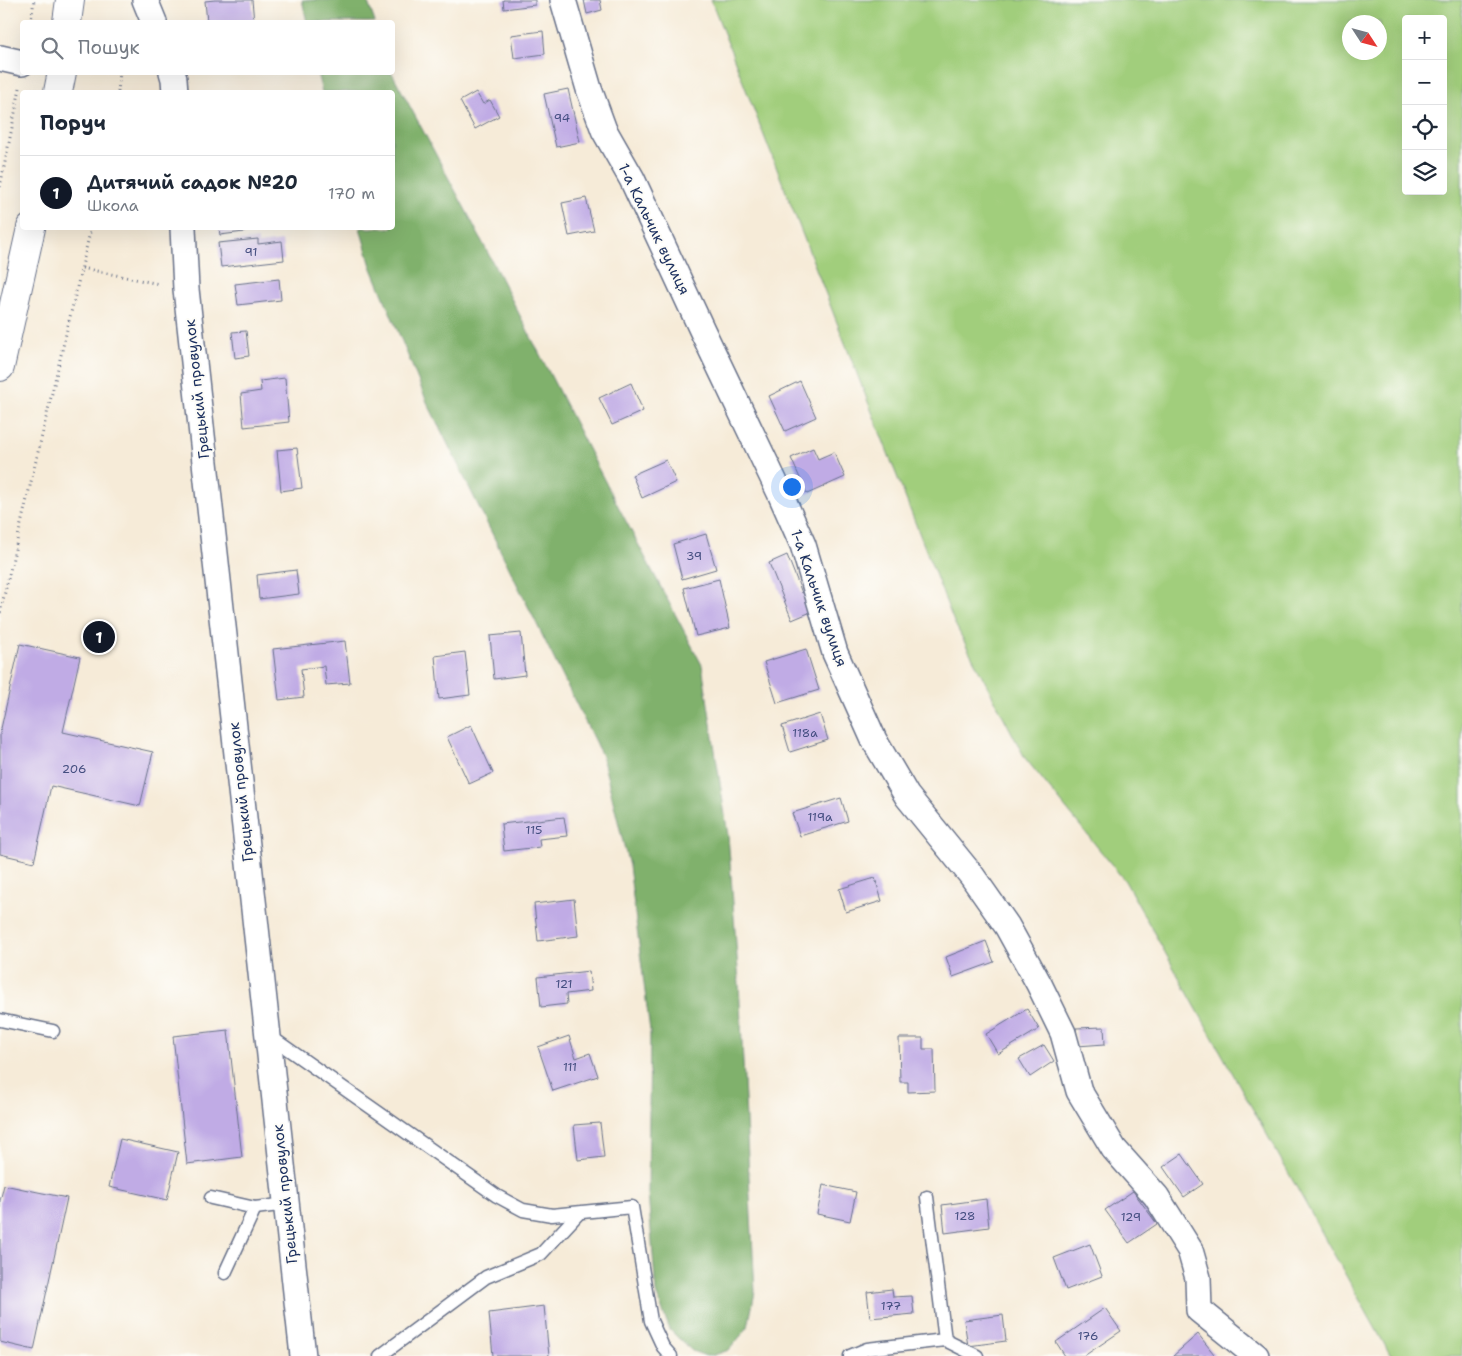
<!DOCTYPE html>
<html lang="uk">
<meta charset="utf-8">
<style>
body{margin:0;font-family:"Shantell Sans",sans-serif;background:#f2f2f3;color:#1f2937}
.controls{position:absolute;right:15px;top:15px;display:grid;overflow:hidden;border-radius:5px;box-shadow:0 5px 20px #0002}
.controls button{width:45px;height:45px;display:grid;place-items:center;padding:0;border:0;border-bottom:1px solid #e0e1e3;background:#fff;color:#1f2937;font:25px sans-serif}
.compass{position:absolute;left:1342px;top:15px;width:45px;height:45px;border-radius:50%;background:#fff;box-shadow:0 5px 20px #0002;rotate:126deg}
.you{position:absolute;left:791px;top:486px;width:18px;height:18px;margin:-12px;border:4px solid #fff;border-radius:50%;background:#1a73e8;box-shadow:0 0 0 8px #1a73e833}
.badge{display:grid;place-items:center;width:32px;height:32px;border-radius:50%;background:#111827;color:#fff;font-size:16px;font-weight:700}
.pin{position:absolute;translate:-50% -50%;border:2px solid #fff;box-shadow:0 1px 5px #0006}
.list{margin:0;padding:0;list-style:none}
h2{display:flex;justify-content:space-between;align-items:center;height:65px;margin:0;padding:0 20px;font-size:21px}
h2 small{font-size:16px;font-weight:400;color:#747a83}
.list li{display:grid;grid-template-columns:32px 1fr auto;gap:15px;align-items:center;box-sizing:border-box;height:75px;padding:0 20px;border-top:1px solid #e0e1e3}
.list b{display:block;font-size:19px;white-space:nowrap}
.list p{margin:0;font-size:16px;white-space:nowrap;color:#747a83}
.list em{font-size:16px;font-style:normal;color:#747a83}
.icon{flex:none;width:28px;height:28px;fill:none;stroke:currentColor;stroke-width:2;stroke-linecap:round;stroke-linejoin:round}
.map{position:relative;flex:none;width:1462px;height:1356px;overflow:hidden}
.search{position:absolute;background:#fff;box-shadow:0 5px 20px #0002;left:20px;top:20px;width:375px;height:55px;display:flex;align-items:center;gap:12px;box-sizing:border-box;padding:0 18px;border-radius:5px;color:#747a83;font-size:19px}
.panel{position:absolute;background:#fff;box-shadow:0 5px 20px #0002;left:20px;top:90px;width:375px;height:140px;border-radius:5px}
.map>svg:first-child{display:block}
.green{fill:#a1ce7c;stroke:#5e7e6d;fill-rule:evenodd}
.forest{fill:#80b16c;stroke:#4e7065}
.building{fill:#c0abe5}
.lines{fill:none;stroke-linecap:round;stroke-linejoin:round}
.service-casing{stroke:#687189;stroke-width:15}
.minor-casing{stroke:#687189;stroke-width:28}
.tertiary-casing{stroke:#687189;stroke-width:30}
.path{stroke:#687189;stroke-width:3;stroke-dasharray:1 4;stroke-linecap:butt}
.service{stroke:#fff;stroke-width:12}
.minor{stroke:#fff;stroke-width:25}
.tertiary{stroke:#fff;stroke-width:28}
.labels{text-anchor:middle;stroke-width:4;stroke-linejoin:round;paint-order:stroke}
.number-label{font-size:12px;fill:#444e80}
.street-label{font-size:15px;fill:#1b2f5e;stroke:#fdfcf7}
</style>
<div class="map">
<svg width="1462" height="1356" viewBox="0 0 1462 1356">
<rect width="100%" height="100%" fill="#fdfcf7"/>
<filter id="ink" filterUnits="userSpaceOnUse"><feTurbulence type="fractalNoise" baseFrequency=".02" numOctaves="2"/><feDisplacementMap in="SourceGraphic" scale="10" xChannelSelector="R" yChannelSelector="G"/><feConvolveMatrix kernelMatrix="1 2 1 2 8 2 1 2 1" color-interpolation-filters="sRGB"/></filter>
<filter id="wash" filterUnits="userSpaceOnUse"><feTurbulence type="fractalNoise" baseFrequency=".0096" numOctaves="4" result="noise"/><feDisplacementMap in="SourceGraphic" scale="20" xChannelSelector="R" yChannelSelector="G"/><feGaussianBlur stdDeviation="1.12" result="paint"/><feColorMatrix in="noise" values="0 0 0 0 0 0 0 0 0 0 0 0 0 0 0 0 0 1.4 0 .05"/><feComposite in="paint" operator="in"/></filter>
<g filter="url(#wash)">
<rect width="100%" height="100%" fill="#f6ebd8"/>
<path class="green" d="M 711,0 L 1462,0 L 1462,1356 L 1391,1356 L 1125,881 L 1025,758 L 954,622 ZM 1406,19 L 1443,19 L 1443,191 L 1406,191 ZM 1350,22 L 1380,22 L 1380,52 L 1350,52 Z"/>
<g class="forest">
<polygon points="302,0 367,0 375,22 307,22"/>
<polygon points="317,73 392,73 470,218 599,470 702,665 728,835 739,984 755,1292 748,1327 729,1350 711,1356 706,1356 692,1351 670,1330 656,1293 648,1193 650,1031 629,866 602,756 427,402 371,266 360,228 392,228 392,92 322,92"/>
</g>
<g id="blocks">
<g class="building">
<polygon points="215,0 252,0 254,22 207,22 205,1"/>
<polygon points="503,0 535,0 535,5 504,9"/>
<polygon points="584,0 600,0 602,10 587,14"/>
<polygon points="543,31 545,54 514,58 511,35"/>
<polygon points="568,89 580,142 556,147 544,94"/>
<polygon points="476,92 483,104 490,100 499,116 475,129 460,101"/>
<polygon points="586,198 594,231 569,236 562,203"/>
<polygon points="219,228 244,228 244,232 220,235"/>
<polygon points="258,239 258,244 282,241 284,260 221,267 218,243"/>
<polygon points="279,279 281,300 238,305 235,284"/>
<polygon points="246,331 249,356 235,358 232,332"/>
<polygon points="285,378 289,422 244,427 241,394 261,391 260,381"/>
<polygon points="800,381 816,417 785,431 769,396"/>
<polygon points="631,383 643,411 612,425 599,398"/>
<polygon points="297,448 302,488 281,491 277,450"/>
<polygon points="813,448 818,459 834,452 845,477 807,494 791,458"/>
<polygon points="666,460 676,482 642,498 632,475"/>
<polygon points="706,534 716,569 682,579 673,544"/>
<polygon points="787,555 802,593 810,590 818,609 792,620 769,563"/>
<polygon points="296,570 299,594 259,599 257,575"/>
<polygon points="719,579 730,628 696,636 684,588"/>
<polygon points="521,633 525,675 494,679 490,636"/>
<polygon points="345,641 350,683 326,685 324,666 301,669 304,697 279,700 273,649"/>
<polygon points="20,644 80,657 63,732 153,752 140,806 51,786 34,862 0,854 0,733"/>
<polygon points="806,649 819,690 777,703 764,662"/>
<polygon points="465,652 470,695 439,699 435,656"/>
<polygon points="820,714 828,740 790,752 782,726"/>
<polygon points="471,725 493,773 469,784 447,737"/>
<polygon points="841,798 848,821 800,836 792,813"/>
<polygon points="564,817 567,836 539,839 540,847 504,851 501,824"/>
<polygon points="875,878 882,901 846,912 839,889"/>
<polygon points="574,899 578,936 538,941 534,904"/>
<polygon points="986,941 994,962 953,977 946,957"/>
<polygon points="589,971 591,991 566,994 567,1004 541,1007 538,977"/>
<polygon points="1027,1009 1039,1029 998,1054 986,1034"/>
<polygon points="1104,1027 1105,1044 1077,1046 1076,1028"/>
<polygon points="228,1030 242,1157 187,1164 173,1036"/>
<polygon points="569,1036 576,1058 590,1053 598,1076 553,1091 538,1047"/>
<polygon points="899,1038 923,1038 923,1049 934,1049 935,1091 908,1092 908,1082 900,1082"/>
<polygon points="1044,1045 1054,1061 1030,1077 1019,1059"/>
<polygon points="600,1123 604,1157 578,1160 574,1125"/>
<polygon points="120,1139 178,1152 167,1200 109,1187"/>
<polygon points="1182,1154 1203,1184 1184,1197 1163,1167"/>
<polygon points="4,1185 67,1198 34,1350 0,1342 0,1201"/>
<polygon points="823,1185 856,1192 850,1221 817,1214"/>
<polygon points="1133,1191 1157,1224 1129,1243 1105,1210"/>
<polygon points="986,1199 989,1227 945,1233 942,1205"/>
<polygon points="1090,1244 1102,1276 1066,1290 1054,1258"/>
<polygon points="892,1289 893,1297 912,1296 914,1314 870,1318 867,1292"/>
<polygon points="544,1306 549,1356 493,1356 489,1313"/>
<polygon points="1105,1308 1121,1331 1084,1356 1065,1356 1056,1342"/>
<polygon points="1003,1315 1006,1341 968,1346 964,1320"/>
<polygon points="1198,1334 1214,1354 1211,1356 1173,1356"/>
</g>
</g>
</g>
<g filter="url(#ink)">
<use href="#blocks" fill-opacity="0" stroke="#687189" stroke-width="1"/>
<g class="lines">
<defs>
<g id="service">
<polyline points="0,1020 53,1031"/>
<polyline points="268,1035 497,1196 523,1210 552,1215 632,1207 651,1321 663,1347 671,1356"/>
<polyline points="927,1197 945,1340"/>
<polyline points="211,1198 255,1208 287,1204"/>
<polyline points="225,1273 255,1208"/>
<polyline points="380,1356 486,1277 541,1254 579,1213"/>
<polyline points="850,1356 867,1349 945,1340 977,1356"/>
</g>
<g id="minor">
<polyline points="145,0 154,22"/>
<polyline points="563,0 589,89 604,130 632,179 702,330 780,493 803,545 835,653 874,740 907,796 972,876 1007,926 1039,984 1063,1033 1079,1091 1114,1149 1156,1196 1190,1250 1198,1278 1199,1310 1256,1356"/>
<polyline points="0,58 22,63"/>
<polyline points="172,72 174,79 175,92"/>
<polyline points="183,228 186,289 303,1356"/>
</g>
<g id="tertiary">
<polyline points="67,22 70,0"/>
<polyline points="58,92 62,72"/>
<polyline points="0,367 31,228"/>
</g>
</defs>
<use href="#service" class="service-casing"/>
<use href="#minor" class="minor-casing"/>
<use href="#tertiary" class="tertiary-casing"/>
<g class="path">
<polyline points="31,22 34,0"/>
<polyline points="118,92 120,72"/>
<polyline points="0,187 20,88"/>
<polyline points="82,268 159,284"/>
<polyline points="0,613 91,228"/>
</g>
<use href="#service" class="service"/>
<use href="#minor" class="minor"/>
<use href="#tertiary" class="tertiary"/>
</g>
</g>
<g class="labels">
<g class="number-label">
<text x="562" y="122">94</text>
<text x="251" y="256">91</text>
<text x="694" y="560">39</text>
<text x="805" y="737">118а</text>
<text x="74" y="773">206</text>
<text x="820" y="821">119а</text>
<text x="534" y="834">115</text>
<text x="564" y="988">121</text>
<text x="570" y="1071">111</text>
<text x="965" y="1220">128</text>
<text x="1131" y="1221">129</text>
<text x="891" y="1310">177</text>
<text x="1088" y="1340">176</text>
</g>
<g class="street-label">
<text transform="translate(654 229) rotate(64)" y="5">1-а Кальчик вулиця</text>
<text transform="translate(197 389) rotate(-96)" y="5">Грецький провулок</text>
<text transform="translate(819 598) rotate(71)" y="5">1-а Кальчик вулиця</text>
<text transform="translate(241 792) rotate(-96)" y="5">Грецький провулок</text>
<text transform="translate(285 1194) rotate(-96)" y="5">Грецький провулок</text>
</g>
</g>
</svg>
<div class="controls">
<button>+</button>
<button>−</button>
<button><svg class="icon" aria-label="locate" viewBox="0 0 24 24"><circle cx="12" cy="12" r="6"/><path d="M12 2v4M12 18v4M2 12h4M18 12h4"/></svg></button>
<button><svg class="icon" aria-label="layers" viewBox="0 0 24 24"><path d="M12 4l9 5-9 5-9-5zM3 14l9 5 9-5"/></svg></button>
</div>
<svg class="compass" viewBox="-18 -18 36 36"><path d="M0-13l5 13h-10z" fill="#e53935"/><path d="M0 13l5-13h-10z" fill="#747a83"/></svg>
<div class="you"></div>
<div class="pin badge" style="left:99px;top:637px">1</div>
<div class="search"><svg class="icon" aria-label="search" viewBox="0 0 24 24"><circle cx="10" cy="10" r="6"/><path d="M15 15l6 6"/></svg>Пошук</div>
<section class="panel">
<h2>Поруч<small></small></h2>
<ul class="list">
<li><span class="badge">1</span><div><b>Дитячий садок №20</b><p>Школа</p></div><em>170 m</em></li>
</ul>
</section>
</div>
